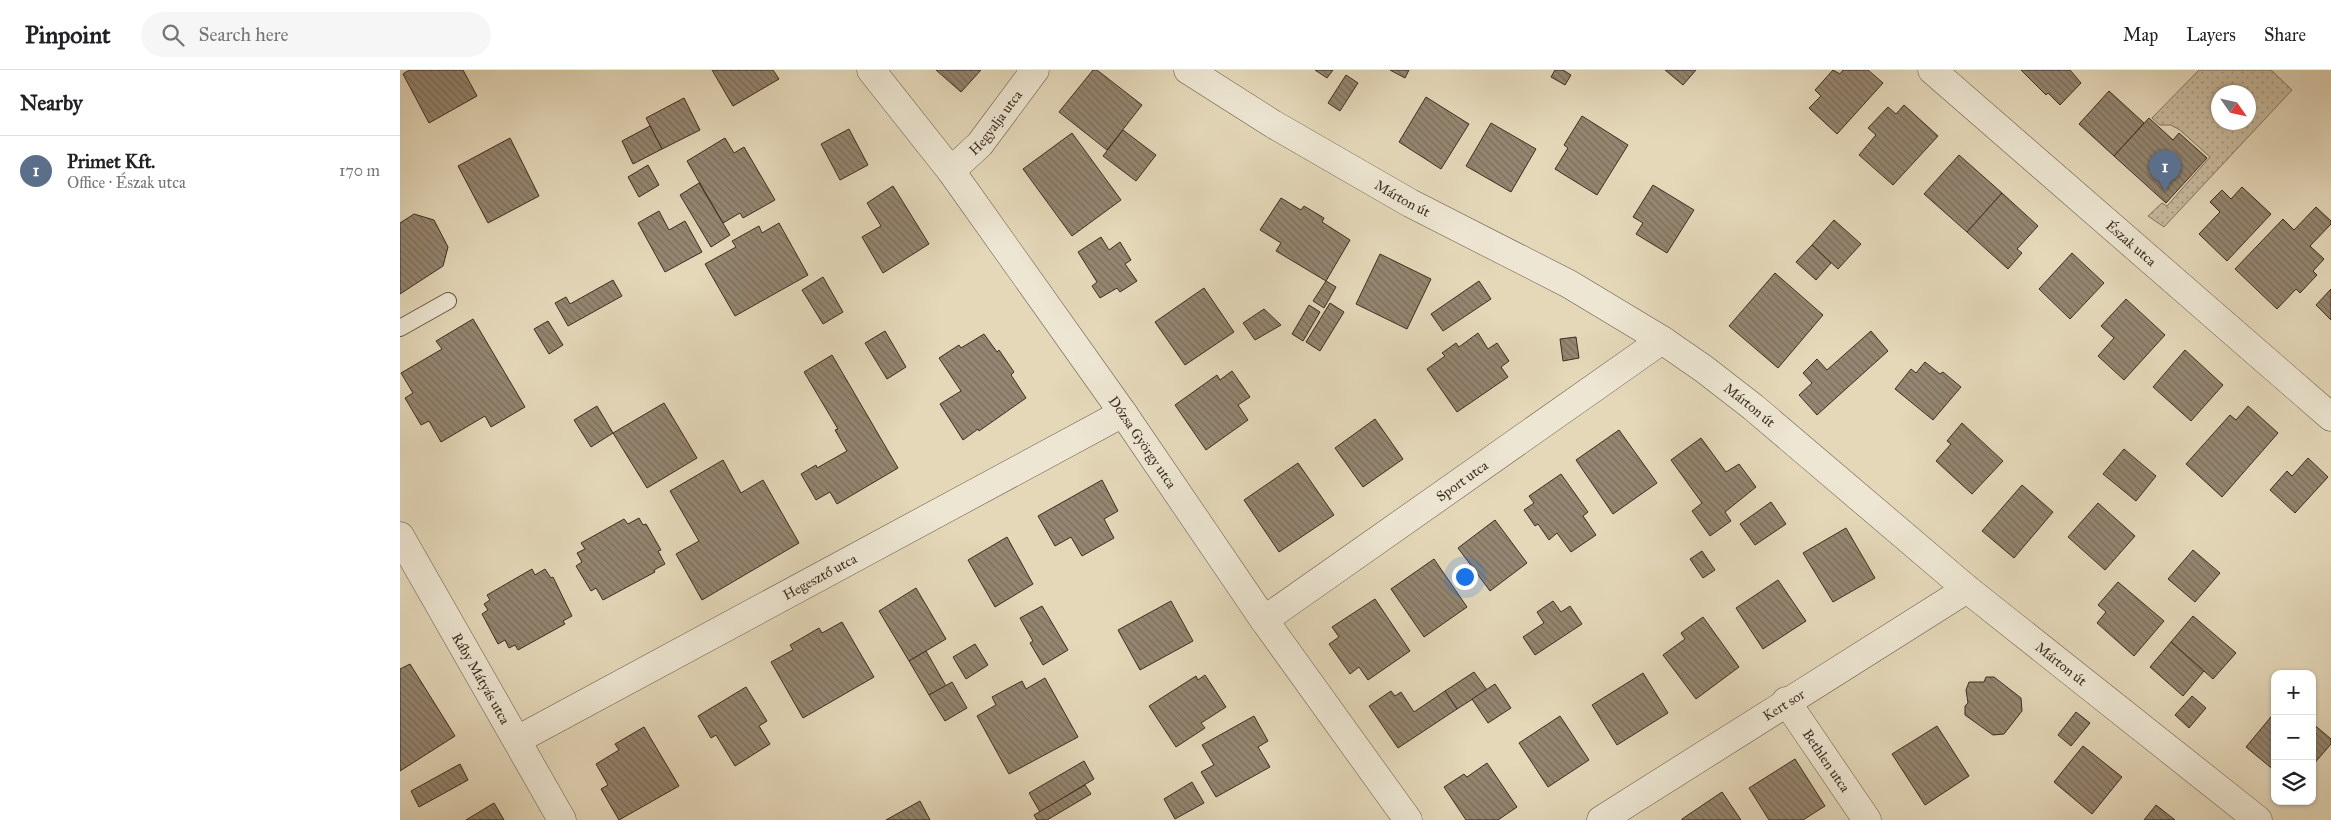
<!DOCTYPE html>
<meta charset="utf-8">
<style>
body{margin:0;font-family:"IM FELL Great Primer",serif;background:#f6f6f6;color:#202124}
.controls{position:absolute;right:15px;bottom:15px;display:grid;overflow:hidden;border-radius:10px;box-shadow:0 1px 4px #0004}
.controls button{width:45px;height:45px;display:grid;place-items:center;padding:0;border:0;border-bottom:1px solid #e0e0e0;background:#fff;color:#202124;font:25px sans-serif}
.compass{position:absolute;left:1811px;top:15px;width:45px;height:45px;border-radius:50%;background:#fff;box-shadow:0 1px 4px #0004;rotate:124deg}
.you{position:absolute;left:1064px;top:506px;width:18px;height:18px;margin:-12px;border:4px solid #fff;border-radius:50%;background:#1a73e8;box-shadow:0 0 0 8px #1a73e833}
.badge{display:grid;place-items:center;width:32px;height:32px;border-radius:50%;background:#ea580c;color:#fff;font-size:16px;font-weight:700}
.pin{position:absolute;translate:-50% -41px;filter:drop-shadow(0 1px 2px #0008)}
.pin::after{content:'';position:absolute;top:26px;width:18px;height:15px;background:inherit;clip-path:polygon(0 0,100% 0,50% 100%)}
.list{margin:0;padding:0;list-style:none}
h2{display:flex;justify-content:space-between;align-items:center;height:65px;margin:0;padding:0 20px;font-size:21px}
h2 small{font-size:16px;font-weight:400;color:#757577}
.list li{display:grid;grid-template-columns:32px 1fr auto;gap:15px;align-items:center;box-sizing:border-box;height:70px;padding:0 20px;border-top:1px solid #e0e0e0}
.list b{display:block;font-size:19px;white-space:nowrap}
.list p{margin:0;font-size:16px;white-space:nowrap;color:#757577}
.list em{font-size:16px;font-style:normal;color:#757577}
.icon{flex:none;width:28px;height:28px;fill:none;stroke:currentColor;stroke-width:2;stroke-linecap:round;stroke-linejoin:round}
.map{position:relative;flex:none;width:1931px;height:750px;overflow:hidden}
header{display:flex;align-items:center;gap:30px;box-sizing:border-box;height:70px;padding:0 25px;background:#fff;border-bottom:1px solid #e0e0e0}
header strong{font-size:24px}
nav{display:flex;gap:28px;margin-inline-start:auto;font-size:18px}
.search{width:350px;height:45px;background:#f6f6f6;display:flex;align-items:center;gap:12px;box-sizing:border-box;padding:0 18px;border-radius:28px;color:#757577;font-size:19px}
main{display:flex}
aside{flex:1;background:#fff}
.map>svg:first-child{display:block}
.grass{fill:url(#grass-dots);stroke:#837460;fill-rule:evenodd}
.building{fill:url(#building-back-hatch);stroke:#3e2d20}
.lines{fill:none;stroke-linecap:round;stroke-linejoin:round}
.service-casing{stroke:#685846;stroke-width:18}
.minor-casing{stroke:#685846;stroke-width:29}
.tertiary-casing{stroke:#685846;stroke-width:29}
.service{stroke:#ede6d2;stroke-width:16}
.minor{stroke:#ede6d2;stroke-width:28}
.tertiary{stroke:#ede6d2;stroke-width:28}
.labels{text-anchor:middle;stroke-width:5;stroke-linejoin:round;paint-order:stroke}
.street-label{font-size:14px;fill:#3e2d20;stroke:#ede6d2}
</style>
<header>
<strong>Pinpoint</strong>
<div class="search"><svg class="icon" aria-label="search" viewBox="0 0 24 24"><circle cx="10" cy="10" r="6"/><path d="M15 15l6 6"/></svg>Search here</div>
<nav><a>Map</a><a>Layers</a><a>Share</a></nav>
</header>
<main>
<aside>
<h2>Nearby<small></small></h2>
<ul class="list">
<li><span class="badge" style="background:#5c6f8a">1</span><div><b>Primet Kft.</b><p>Office · Észak utca</p></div><em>170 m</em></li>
</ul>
</aside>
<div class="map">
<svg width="1931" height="750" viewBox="0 0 1931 750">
<defs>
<pattern id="grass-dots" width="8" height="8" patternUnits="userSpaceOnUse" patternTransform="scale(1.25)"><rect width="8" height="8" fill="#c8bb9f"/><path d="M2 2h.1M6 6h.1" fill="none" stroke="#a49881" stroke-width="1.8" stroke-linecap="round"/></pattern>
<pattern id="building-back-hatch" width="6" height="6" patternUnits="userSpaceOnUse" patternTransform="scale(1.25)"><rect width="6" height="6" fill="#948670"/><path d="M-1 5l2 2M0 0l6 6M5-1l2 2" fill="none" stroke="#7a6e5c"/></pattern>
</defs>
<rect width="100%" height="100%" fill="#e4d8b9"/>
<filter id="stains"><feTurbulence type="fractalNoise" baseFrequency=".004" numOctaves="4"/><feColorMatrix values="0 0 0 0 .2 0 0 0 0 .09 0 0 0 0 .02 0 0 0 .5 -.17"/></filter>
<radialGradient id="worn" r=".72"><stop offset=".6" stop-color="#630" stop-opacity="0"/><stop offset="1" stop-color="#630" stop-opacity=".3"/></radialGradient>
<path class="grass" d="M 1799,0 L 1871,0 L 1892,20 L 1764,157 L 1748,146 L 1762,133 L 1767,136 L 1810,87 L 1780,60 L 1771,55 L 1760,55 L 1752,48 ZM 1818,22 L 1848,22 L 1848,52 L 1818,52 Z"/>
<g class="building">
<polygon points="9,0 63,0 77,26 29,53 3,4"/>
<polygon points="312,0 373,0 379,9 333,36"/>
<polygon points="536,0 581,0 561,22"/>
<polygon points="693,0 697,0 742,35 707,80 659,42"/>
<polygon points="915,0 933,0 927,8"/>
<polygon points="990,0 1009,0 1005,8"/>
<polygon points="1155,0 1163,0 1171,5 1165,15 1151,7"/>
<polygon points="1265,0 1296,0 1283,15"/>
<polygon points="1433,0 1440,4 1443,0 1468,0 1483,13 1437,64 1409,38 1421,26 1415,20"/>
<polygon points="1621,0 1670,0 1681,13 1660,35 1648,23 1646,25"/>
<polygon points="946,5 958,13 940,41 928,33"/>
<polygon points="1709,21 1744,53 1714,86 1679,54"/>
<polygon points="1026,27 1069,54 1041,99 999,72"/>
<polygon points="284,28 300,60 262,79 246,48"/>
<polygon points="1504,35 1538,66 1493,115 1459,85 1476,65 1468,58 1488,37 1496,44"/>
<polygon points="1182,46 1228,75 1197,125 1155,99 1168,78 1164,75"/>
<polygon points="1749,48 1773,70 1779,63 1807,88 1766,133 1714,86"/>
<polygon points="1091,53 1136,79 1111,122 1066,96"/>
<polygon points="250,56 262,79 233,94 222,71"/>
<polygon points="449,59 468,95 440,110 421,74"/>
<polygon points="723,60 756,85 736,111 703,86"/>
<polygon points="672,63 721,130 672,166 623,99"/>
<polygon points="110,68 139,126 88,153 58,96"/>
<polygon points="325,68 334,83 344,77 375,130 343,148 340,143 323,153 287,91"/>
<polygon points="1559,85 1602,123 1567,162 1524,124"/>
<polygon points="248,95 259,115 239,127 228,107"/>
<polygon points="299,113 330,165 311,177 280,125"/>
<polygon points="1253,115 1294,140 1267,183 1236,164 1243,153 1233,147"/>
<polygon points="493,116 529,174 483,203 462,167 481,156 467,133"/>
<polygon points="1842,117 1871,144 1827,191 1799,164 1820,142 1810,132 1822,120 1831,129"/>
<polygon points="1602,123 1638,156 1617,179 1622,183 1608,199 1567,162"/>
<polygon points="881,128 901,140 904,136 924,148 922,152 950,170 926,211 876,181 881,173 860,160"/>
<polygon points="1916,137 1931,151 1931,154 1910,176 1924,189 1913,201 1917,205 1900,223 1896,219 1877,239 1835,199 1883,149 1894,160"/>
<polygon points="259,141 269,160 285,151 302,182 265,202 238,153"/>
<polygon points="14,144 34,150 48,177 43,196 0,224 0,153"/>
<polygon points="1434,150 1461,174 1438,199 1412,175"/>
<polygon points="379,153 408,205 335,246 305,194 336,177 332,171 359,156 362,163"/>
<polygon points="701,167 709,180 720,172 731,190 725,194 737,211 720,222 717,218 700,228 692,216 697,212 678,182"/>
<polygon points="1412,175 1431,193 1416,210 1396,192"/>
<polygon points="1672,183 1704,213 1670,249 1639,219"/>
<polygon points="980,184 1031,209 1007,259 956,234"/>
<polygon points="1375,203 1423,245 1378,298 1329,256"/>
<polygon points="423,207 443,242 423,254 402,220"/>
<polygon points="213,210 222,226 168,256 155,233 166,227 170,234"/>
<polygon points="926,211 936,217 924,238 913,231"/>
<polygon points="1079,211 1091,229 1043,261 1031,244"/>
<polygon points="804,218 834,262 785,295 755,252"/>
<polygon points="1931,219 1931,250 1916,235"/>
<polygon points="1726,229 1765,265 1724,310 1698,286 1714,268 1701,256"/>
<polygon points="930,233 944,242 920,281 906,272"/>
<polygon points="909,235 920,242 903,271 892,264"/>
<polygon points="864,239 881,255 855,270 843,253"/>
<polygon points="73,249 125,337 91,357 85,346 41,372 29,351 21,355 5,328 13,323 1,303 42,279 36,271"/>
<polygon points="148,251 163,275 149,284 134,259"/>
<polygon points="485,261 506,297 487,309 465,273"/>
<polygon points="1471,261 1488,281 1417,345 1399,325 1412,313 1403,303 1417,289 1427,300"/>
<polygon points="1078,263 1088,279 1097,273 1109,291 1101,297 1108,307 1057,342 1027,299 1045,286 1042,283 1056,273 1059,277"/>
<polygon points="584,264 597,282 599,280 614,302 611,305 626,328 579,361 578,359 563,370 540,334 561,321 539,288 559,275 561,278"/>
<polygon points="1176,267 1179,288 1163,291 1160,269"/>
<polygon points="1785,280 1823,315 1791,351 1753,317"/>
<polygon points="432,285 498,398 437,434 430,422 416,430 401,404 416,395 417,398 447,381 435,360 438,359 404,302"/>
<polygon points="1525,292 1540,304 1543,302 1561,317 1533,350 1495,319 1511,299 1516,303"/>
<polygon points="832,301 850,327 838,335 848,350 806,380 775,335 817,305 820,310"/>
<polygon points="264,333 297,388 247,418 213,363"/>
<polygon points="197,336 213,363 191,377 174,350"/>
<polygon points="1848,336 1878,363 1822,427 1786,394 1830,345 1836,350"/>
<polygon points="975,349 1003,389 963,417 935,378"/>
<polygon points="1562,353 1603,391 1572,424 1536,391 1551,374 1547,371"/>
<polygon points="1219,360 1257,413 1213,444 1176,390"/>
<polygon points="1301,368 1326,402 1339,394 1356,417 1325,442 1331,451 1310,466 1292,441 1302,433 1271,390"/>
<polygon points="1724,379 1756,406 1736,431 1703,404"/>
<polygon points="1908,388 1928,407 1895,443 1870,420 1887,401 1892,406"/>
<polygon points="323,390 341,423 363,410 399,473 302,530 276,484 299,471 270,421"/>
<polygon points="898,393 934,445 879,482 844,430"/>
<polygon points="1161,404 1188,442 1183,446 1196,465 1171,482 1157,463 1149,470 1138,454 1135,456 1124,440 1134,433 1129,426"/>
<polygon points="702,410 718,441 704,449 714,468 682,486 671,467 655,476 638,446"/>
<polygon points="1622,415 1653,442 1614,488 1582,461"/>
<polygon points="1371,432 1386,454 1355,475 1340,454"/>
<polygon points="1698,433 1735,466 1705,500 1668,467"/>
<polygon points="239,448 243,455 246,454 261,480 258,481 265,494 254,500 255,502 203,530 196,518 191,521 176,496 182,492 177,483 185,479 181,473 224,449 228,454"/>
<polygon points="1095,450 1127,493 1090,521 1058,478"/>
<polygon points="1446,458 1475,508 1433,532 1403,483"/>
<polygon points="607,467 633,514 595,537 568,490"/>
<polygon points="1793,480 1820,503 1795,532 1768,509"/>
<polygon points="1302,481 1315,500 1303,508 1290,489"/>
<polygon points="1034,489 1067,537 1024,567 991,519"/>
<polygon points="132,499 135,505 145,499 151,508 153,507 172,546 163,551 165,554 118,580 115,575 109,578 105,570 98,574 82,544 88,540 84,534 90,530 87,525"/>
<polygon points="1378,510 1406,551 1363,579 1336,538"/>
<polygon points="1718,512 1764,551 1734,586 1697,553 1706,542 1698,535"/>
<polygon points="516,518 546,569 509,591 479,541"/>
<polygon points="975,529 1010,581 968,610 959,597 950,604 929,574 939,567 932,557"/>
<polygon points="771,531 793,571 740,600 718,560"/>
<polygon points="1153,531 1161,542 1170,536 1182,554 1135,585 1123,567 1144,553 1137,542"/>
<polygon points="642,536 668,580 643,595 630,573 633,571 620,548"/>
<polygon points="1793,546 1836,583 1813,609 1771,572"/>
<polygon points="1303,547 1339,597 1296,629 1263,585 1285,569 1281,563"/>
<polygon points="442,552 474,607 403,648 371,592 393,580 390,575 419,558 422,563"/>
<polygon points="1771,572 1804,601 1783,626 1750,597"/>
<polygon points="575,574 588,595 566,609 553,587"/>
<polygon points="526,581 546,616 529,625 509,591"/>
<polygon points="10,594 55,666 0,701 0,599"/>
<polygon points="1074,602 1087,620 1057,639 1045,621"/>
<polygon points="1243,603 1268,643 1217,675 1192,635"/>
<polygon points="805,605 826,637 801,653 805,658 776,677 749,636 796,606 798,610"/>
<polygon points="1586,607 1594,607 1621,628 1622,641 1604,664 1593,665 1565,645 1565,636 1568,633 1566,620 1569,612 1584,612"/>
<polygon points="645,608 678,667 609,704 577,646 596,635 592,627 622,611 626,619"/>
<polygon points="552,612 567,638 545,651 529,625"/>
<polygon points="1095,614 1111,638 1088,653 1072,629"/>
<polygon points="346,617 367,651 359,656 370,674 335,696 316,665 311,668 298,646"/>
<polygon points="991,621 995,626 1001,622 1014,642 1045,621 1057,639 998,678 969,636"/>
<polygon points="1792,626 1806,638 1789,658 1775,645"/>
<polygon points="1676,642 1690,653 1671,676 1658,665"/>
<polygon points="1875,642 1875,701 1846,677"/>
<polygon points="854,646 868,671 858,677 870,697 816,727 801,702 814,695 802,675"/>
<polygon points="1160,646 1189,690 1148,717 1119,673"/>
<polygon points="1912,653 1931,669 1931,674 1912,696"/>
<polygon points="1537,656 1569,706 1525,735 1492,684"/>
<polygon points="244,657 279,716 219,750 201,719 208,715 196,694 219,680 215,674"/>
<polygon points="1683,676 1722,707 1692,744 1654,712"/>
<polygon points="1395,689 1425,736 1403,750 1369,750 1349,718"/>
<polygon points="684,691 694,709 640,742 629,723"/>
<polygon points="1087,693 1117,737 1098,750 1066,750 1044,717 1064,704 1067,707"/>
<polygon points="60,694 68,710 19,737 11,721"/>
<polygon points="792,712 804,733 775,749 764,729"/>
<polygon points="685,715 691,724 647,750 637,750 634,745"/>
<polygon points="1322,722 1341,750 1282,750 1282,749"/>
<polygon points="520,731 530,750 486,750"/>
<polygon points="94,733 104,750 66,750"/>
<polygon points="1756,735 1775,750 1744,750"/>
</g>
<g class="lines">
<defs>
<polyline id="service" points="0,258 48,231"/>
<g id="minor">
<path id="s1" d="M 788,0 L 873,54 L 1010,133 L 1169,214 L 1262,270 L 1304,299 L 1353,337 L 1567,519 L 1858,750"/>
<path id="s2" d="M 1532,0 L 1931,347"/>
<path id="s3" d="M 551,101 L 580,74 L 635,0"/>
<path id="s4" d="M 0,466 L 162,750"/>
<path id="s5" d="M 864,550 L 1262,270"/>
<path id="s6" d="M 1386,631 L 1467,750"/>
<path id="s7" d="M 117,670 L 723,343"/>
<path id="s8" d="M 1201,750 L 1567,519"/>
</g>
<g id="tertiary">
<path id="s9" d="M 471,0 L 551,101 L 723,343 L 864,550 L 1008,750"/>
</g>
</defs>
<use href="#service" class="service-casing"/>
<use href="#minor" class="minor-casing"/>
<use href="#tertiary" class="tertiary-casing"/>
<use href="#service" class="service"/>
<use href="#minor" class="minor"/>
<use href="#tertiary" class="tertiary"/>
</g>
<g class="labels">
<g class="street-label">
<text dy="5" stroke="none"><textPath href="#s3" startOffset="66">Hegyalja utca</textPath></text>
<text dy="5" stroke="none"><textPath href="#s1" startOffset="250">Márton út</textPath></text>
<text dy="5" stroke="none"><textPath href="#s2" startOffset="264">Észak utca</textPath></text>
<text dy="5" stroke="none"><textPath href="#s1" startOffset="655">Márton út</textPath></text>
<text dy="5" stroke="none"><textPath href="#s9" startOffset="461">Dózsa György utca</textPath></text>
<text dy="5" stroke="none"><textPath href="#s5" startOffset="242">Sport utca</textPath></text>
<text dy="5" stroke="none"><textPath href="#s7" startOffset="344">Hegesztő utca</textPath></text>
<text dy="5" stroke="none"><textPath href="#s1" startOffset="1060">Márton út</textPath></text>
<text dy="5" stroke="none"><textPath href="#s4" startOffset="164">Ráby Mátyás utca</textPath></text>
<text dy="5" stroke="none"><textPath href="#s8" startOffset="216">Kert sor</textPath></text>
<text dy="5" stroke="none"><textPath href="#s6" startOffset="72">Bethlen utca</textPath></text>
</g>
</g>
<rect width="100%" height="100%" filter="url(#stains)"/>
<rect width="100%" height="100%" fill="url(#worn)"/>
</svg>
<div class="controls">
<button>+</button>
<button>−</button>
<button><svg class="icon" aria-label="layers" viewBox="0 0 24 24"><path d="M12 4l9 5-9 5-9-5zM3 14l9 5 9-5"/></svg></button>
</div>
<svg class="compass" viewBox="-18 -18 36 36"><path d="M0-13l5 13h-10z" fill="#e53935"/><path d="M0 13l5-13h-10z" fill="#757577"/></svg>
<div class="you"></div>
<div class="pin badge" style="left:1765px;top:121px;background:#5c6f8a">1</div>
</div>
</main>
